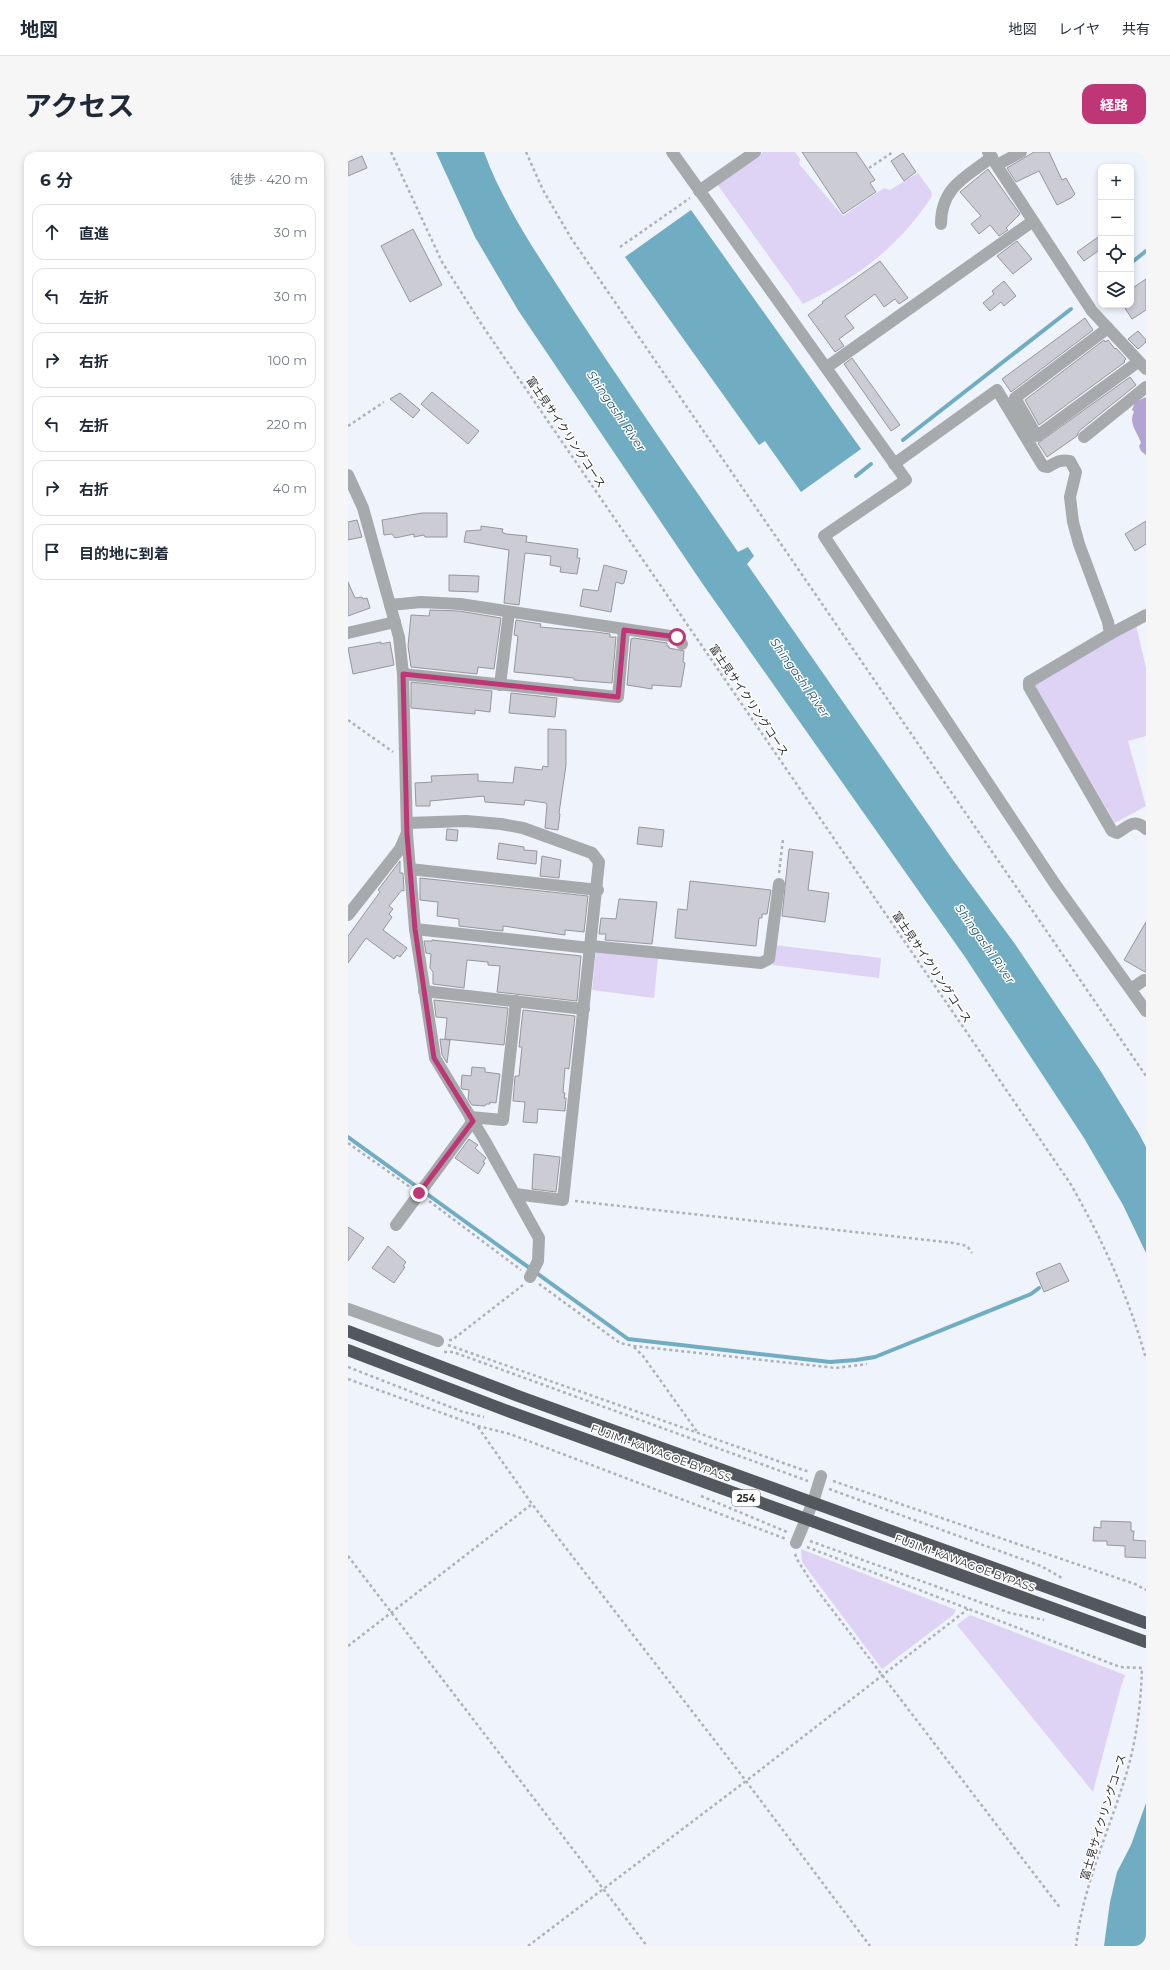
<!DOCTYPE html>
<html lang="ja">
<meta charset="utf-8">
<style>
body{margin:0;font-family:Montserrat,"Noto Sans JP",sans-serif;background:#f6f6f7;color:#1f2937}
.controls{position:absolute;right:12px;top:12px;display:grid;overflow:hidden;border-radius:8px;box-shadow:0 2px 6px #0003}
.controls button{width:36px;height:36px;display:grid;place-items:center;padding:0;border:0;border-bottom:1px solid #e0e1e3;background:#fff;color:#1f2937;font:20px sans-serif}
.stop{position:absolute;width:12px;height:12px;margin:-9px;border:3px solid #be3675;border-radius:50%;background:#fff}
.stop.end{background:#be3675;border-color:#fff;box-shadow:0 1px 4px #0008}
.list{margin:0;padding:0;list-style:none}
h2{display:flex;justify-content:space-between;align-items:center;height:52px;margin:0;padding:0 16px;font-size:17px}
h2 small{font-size:13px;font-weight:400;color:#747a83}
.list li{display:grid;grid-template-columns:26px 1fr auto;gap:12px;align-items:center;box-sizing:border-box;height:56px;margin:0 8px 8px;padding:0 8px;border:1px solid #e0e1e3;border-radius:12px}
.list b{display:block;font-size:15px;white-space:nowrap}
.list em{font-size:13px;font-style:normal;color:#747a83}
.icon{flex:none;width:22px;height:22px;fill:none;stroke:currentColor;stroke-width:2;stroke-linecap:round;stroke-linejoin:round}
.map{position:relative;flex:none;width:798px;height:1794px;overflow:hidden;border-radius:12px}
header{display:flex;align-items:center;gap:24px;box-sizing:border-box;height:56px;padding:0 20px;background:#fff;border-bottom:1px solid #e0e1e3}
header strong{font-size:19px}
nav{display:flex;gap:22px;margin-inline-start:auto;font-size:14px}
.intro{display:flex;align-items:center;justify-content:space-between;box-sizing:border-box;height:96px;padding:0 24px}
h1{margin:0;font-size:28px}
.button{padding:10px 18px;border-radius:12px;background:#be3675;color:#fff;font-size:14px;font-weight:700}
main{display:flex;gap:24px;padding:0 24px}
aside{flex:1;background:#fff;border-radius:12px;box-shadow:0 2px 6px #0003}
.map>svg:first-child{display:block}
.green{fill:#ded3f4}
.forest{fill:#b3a3d3}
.water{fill:#70acc2}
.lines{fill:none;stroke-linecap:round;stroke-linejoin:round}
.stream{stroke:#70acc2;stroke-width:4}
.building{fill:#cbccd4;stroke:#96969e}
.path{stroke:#aeb1b7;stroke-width:2.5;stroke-dasharray:3 3;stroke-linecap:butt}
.minor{stroke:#a7aaac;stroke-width:12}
.highway{stroke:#52585d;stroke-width:12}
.route{stroke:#be3675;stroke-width:5}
.labels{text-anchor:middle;stroke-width:3;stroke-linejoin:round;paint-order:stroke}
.shield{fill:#fff;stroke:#6b6d6e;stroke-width:1}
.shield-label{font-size:10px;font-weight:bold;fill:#2c2e30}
.street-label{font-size:11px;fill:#2c2e30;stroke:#fff}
.water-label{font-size:12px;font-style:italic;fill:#1e5162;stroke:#fff}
</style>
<header>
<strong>地図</strong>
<nav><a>地図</a><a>レイヤ</a><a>共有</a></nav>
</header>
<div class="intro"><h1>アクセス</h1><a class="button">経路</a></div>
<main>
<aside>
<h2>6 分<small>徒歩 · 420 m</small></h2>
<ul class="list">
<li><svg class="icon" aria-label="ahead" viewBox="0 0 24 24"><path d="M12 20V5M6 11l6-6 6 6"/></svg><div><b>直進</b></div><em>30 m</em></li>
<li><svg class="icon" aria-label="left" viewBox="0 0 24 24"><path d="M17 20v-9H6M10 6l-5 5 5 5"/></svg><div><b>左折</b></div><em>30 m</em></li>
<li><svg class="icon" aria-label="right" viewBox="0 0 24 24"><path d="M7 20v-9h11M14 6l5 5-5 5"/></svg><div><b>右折</b></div><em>100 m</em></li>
<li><svg class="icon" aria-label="left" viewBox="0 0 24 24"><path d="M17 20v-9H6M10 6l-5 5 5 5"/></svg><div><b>左折</b></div><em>220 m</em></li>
<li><svg class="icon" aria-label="right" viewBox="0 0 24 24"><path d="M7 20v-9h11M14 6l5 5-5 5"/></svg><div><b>右折</b></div><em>40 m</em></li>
<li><svg class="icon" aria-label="arrive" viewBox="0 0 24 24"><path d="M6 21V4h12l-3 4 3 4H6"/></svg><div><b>目的地に到着</b></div></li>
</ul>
</aside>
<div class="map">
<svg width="798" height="1794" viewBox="0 0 798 1794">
<rect width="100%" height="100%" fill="#eff3fb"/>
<g class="green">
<path d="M 415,0 L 447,0 L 452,7 L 451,12 L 495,64 L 536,36 L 542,38 L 570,21 L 583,39 L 584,44 C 550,96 510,125 455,152 L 369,32 Z"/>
<polygon points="788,473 798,516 798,584 780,589 798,654 767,671 686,533"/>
<polygon points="427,793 533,806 531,826 425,813"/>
<polygon points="248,798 310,806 306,846 244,838"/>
<polygon points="453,1397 608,1458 605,1463 534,1517 454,1410"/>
<polygon points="622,1463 777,1523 772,1538 745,1640 609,1473"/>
</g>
<path class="forest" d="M 798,245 L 798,303 L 793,299 L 791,294 L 793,291 C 790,281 780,271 786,260 L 784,258 L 787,250 Z"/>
<g class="water">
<path d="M 88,0 L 136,0 C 156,54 189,102 220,150 C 275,234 333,317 390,400 L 400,395 L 406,404 L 399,412 L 605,708 L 667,792 L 752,918 L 790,980 L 798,995 L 798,1101 L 775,1053 L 736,986 L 617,805 L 354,431 L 170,158 L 127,85 Z"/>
<polygon points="343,58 513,297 453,340 417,289 411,293 277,105"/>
<polygon points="798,1651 798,1794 756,1794 762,1750 769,1720 783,1693"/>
</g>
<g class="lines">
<g class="stream">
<polyline points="783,111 798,99"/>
<polyline points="555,288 723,157"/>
<polyline points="508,324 523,312"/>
<polyline points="0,985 280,1187 482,1210 508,1208 527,1205 683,1142 691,1136"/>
</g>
</g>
<g class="building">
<polygon points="454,0 508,0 527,28 522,31 528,40 495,62"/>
<polygon points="686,0 701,0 714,28 718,26 727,42 723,46 709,53 691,19 668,30 659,16"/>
<polygon points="555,1 568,20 556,29 543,9"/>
<polygon points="14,4 19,16 0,24 0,10"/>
<polygon points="640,17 672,62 658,76 660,78 651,84 642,73 631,82 623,72 633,64 612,40"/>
<polygon points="65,77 94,133 62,150 33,94"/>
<polygon points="753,83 753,97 736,109 729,100"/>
<polygon points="669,89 684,107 665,122 649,104"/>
<polygon points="532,109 560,146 551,152 547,147 536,155 527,142 497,164 506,176 491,187 496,194 487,200 460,163 475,151 474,150"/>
<polygon points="798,127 798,158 784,167 775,153 783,153 783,137"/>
<polygon points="656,129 668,144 656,154 653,150 642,159 635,151 646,142 644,139"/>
<polygon points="737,166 745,178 663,240 654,227"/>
<polygon points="790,179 798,188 798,190 790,197 780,187"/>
<polygon points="756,188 757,190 760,188 767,197 768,196 778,207 776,209 777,210 691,273 677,248"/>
<polygon points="504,206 552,273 543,279 496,212"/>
<polygon points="782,225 788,233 731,279 729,284 699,305 690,291"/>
<polygon points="84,240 131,279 120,292 73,252"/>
<polygon points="52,241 72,258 65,266 42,247"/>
<polygon points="74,361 99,361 99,385 77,385 76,383 66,385 66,382 47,386 44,382 36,383 34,368"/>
<polygon points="9,368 14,385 0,388 0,370"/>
<polygon points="798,369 798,392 787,399 777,382"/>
<polygon points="133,374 155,377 154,380 158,382 179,384 178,390 230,397 229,406 232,406 229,422 212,420 213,415 202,413 203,404 177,401 171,453 156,451 161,398 116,390 118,379 133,378"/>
<polygon points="256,413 279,419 276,431 274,432 268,430 263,460 232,454 235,437 250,439"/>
<polygon points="101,423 131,424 130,440 101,439"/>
<polygon points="0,430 7,446 14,445 15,447 19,446 22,456 0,464"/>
<polygon points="82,458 111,459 153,466 146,517 130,515 129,522 63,515 60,494 63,463 81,464"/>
<polygon points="168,468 193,472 192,475 248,480 262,482 262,485 268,485 264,531 226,528 226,526 166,520 170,484 166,483"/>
<polygon points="286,486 319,491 319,494 321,494 321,496 336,499 335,510 337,511 333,535 304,533 304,537 279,533 283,487"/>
<polygon points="33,490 33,492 42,490 46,513 5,522 0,496"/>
<polygon points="63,530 144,539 142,560 127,558 127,562 63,556"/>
<polygon points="163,541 209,546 207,565 161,561"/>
<polygon points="200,577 218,578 218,613 211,661 212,662 210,678 197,676 199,653 198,651 177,648 176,653 137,650 136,644 82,649 82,654 68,654 67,631 84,630 83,624 130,622 130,629 165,631 167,615 194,618 195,614 200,615"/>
<polygon points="291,675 316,678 314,695 289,692"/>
<polygon points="99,677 110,678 109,689 98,688"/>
<polygon points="151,691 176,695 176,698 189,699 188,712 149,707"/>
<polygon points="441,697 465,700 460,738 481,741 477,770 434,764"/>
<polygon points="194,704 213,708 211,726 192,724"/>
<polygon points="52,709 52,721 55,721 56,739 54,738 41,754 45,757 41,762 44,765 35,778 59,796 52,805 49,803 46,807 18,786 0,811 0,784 32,740 30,738"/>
<polygon points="72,726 240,744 236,780 217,778 217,783 155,774 155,779 111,774 111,767 89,764 90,750 72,748"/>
<polygon points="342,729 423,738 419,762 414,762 414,766 411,766 408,794 327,786 330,757 339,758"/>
<polygon points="271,747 309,750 304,792 257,788 258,782 251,782 253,766 268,767"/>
<polygon points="798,770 798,820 797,820 776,808"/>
<polygon points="84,788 233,804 229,849 149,840 152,814 140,813 140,810 119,808 116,836 85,832 85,820 82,816 83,802 78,801 76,789 84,789"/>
<polygon points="86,848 160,856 156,893 97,887 99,866 88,865"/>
<polygon points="175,858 227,864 221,917 217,916 215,941 217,941 216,946 218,946 217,959 190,957 189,971 175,970 177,950 165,949 167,924 171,924 174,895 171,895"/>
<polygon points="92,887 102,888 99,911 94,903"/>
<polygon points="124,915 137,916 137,920 152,922 148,951 142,950 142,952 138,952 137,954 124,953 120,947 121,938 114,937 113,935 114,923 123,924"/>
<polygon points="121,987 130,993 127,996 138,1006 135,1010 137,1011 130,1022 107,1006"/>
<polygon points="186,1002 212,1005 208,1040 184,1037"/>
<polygon points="0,1075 16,1086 0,1109"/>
<polygon points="40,1094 58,1110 55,1114 57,1115 46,1131 24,1116"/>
<polygon points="712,1111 721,1129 696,1140 688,1121"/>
<polygon points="753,1369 783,1370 783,1379 786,1379 785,1388 798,1389 798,1406 777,1405 777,1394 759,1393 759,1389 745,1389 746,1375 753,1376"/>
</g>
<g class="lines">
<g class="path">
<path d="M 43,0 L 94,110 L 134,173 L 722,1031 C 754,1087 781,1145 798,1207"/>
<polyline points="178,0 195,38 223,86 798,924"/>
<polyline points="521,16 545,0"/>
<polyline points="272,95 342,46"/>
<polyline points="0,274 36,250"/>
<polyline points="0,568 45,600"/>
<polyline points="431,721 435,687"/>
<polyline points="0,991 62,1035"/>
<polyline points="81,1049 173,1118"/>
<polyline points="227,1049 606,1091 619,1094 624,1101"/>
<polyline points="191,1132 272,1191 286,1194 488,1216 519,1212"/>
<polyline points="101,1188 104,1188 175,1133"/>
<polyline points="100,1193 461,1320"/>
<polyline points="286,1195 295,1204 350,1281"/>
<polyline points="96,1200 105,1200 460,1329"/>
<polyline points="0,1215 115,1260 136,1265"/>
<polyline points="0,1227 130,1274 162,1282 438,1387"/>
<polyline points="130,1275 184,1352 398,1629 522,1794"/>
<polyline points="485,1329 787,1432 798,1438"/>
<polyline points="481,1337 693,1414 714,1426"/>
<polyline points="353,1344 439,1380"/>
<polyline points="462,1389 662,1461 696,1468"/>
<path d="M 459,1395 L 772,1515 L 794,1516 C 793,1549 789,1584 780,1616 C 763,1675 735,1732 728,1794"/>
<polyline points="447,1402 450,1409 466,1434 713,1757"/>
<polyline points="0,1404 299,1794"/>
<polyline points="0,1494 184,1352"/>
<polyline points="180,1794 398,1629 620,1457"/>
</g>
<g class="minor">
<polyline points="324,0 558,328 476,384 707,732 798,859"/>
<polyline points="640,0 744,159 798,217"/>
<polyline points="649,13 673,0"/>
<polyline points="351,39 407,0"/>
<path d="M 593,72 C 593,35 618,25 644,5"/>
<polyline points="760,176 667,246 689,284 790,210"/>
<polyline points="479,215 685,69"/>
<polyline points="736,285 798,235"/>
<path d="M 546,312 L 649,238 L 695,314 L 700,315 C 708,310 713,307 722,309 L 728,320 L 722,345 L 725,370 L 731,392 L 760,470 L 762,482 L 681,530 L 681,535 L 764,679 L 769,681 C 781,674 786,666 798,677"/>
<polyline points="0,323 15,356 51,485 55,522 59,682 67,777 87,906 137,989 191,1086 190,1109 182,1125"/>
<polyline points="42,453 73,450 112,452 329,485 334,492"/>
<polyline points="0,481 47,470"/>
<polyline points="762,482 798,463"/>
<polyline points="55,522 270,545 276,478"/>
<polyline points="152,533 161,460"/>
<polyline points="59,671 118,669 153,672 175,676 244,701 251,710 215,1048 167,1042"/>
<polyline points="62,717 250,738"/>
<polyline points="0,763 52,697 58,683"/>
<polyline points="67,777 242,796"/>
<polyline points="243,794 413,811 421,807 431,732"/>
<polyline points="783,837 796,828 798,828"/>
<polyline points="76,839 236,857"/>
<polyline points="122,965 155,968 168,849"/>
<polyline points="48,1073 125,969"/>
<polyline points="0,1157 90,1189"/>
<polyline points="448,1391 465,1350 473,1324"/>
</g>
<g class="highway">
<polyline points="0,1179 170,1244 798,1471"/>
<polyline points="0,1198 157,1258 798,1490"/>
</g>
</g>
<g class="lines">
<polyline class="route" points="71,1041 125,969 86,906 67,777 59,682 55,522 270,545 276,478 329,485"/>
</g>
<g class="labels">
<rect class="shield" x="384" y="1338" width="28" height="16" rx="3"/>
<g class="shield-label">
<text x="398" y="1350">254</text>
</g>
<g class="street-label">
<text transform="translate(218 280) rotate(56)" y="4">富士見サイクリングコース</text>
<text transform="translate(401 548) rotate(56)" y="4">富士見サイクリングコース</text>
<text transform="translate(584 815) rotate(56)" y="4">富士見サイクリングコース</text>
<text transform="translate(313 1301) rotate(20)" y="4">FUJIMI-KAWAGOE BYPASS</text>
<text transform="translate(617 1411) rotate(20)" y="4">FUJIMI-KAWAGOE BYPASS</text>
<text transform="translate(755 1665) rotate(-73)" y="4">富士見サイクリングコース</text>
</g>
<g class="water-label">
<text transform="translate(268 259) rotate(56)" y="4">Shingashi River</text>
<text transform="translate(452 526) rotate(55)" y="4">Shingashi River</text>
<text transform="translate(637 792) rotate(55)" y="4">Shingashi River</text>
</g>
</g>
</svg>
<div class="controls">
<button>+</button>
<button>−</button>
<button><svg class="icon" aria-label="locate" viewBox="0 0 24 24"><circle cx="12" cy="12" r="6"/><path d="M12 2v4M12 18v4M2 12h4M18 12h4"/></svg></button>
<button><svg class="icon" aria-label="layers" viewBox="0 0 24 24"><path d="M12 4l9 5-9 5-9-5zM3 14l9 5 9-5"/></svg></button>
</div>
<div class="stop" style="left:329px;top:485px"></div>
<div class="stop end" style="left:71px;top:1041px"></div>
</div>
</main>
